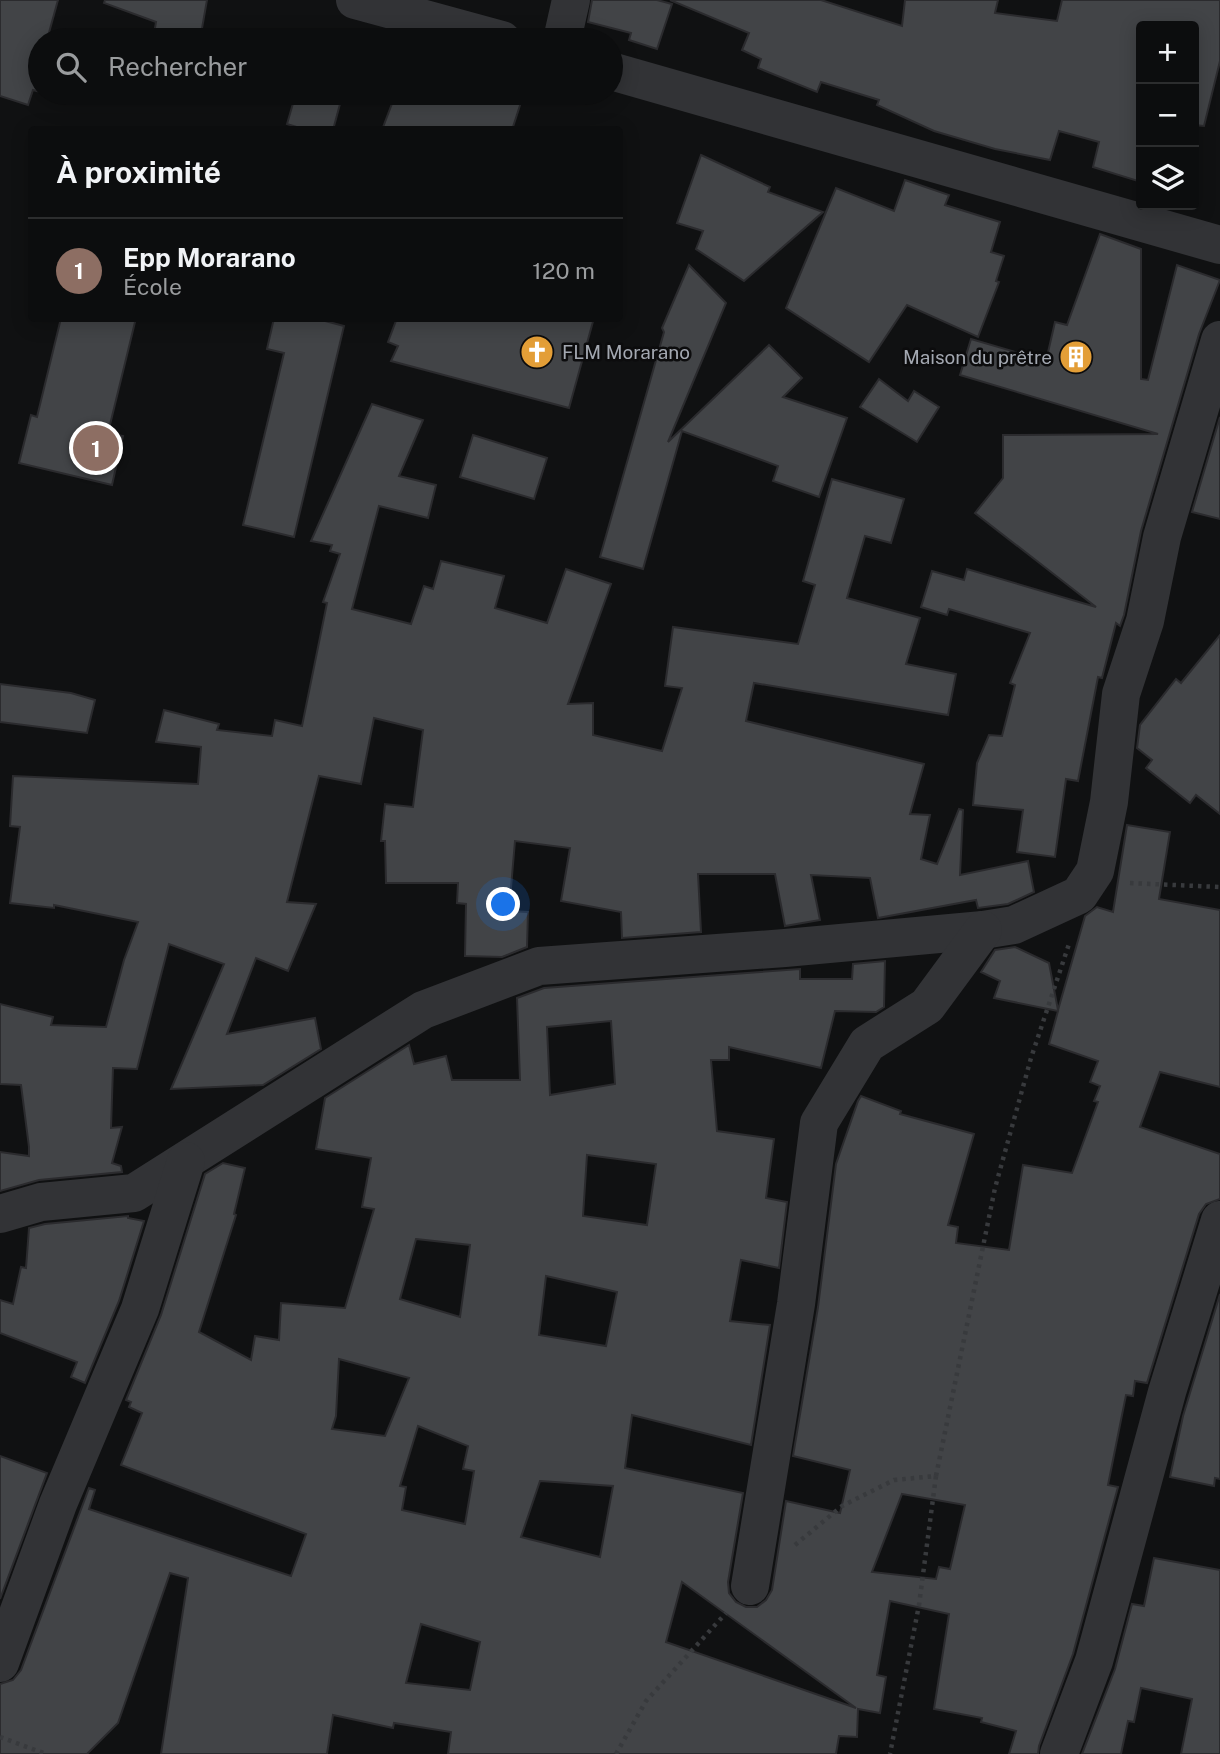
<!DOCTYPE html>
<html lang="fr">
<meta charset="utf-8">
<style>
body{margin:0;font-family:"Public Sans",sans-serif;background:#1a1b1c;color:#f1f3f6}
.controls{position:absolute;right:21px;top:21px;display:grid;overflow:hidden;border-radius:7px;box-shadow:0 4px 18px #0003}
.controls button{width:63px;height:63px;display:grid;place-items:center;padding:0;border:0;border-bottom:2px solid #2c2d2e;background:#0c0d0e;color:#f1f3f6;font:35px sans-serif}
.you{position:absolute;left:504px;top:905px;width:24px;height:24px;margin:-18px;border:5px solid #fff;border-radius:50%;background:#1a73e8;box-shadow:0 0 0 10px #1a73e833}
.badge{display:grid;place-items:center;width:46px;height:46px;border-radius:50%;background:#e39e37;color:#fff;font-size:23px;font-weight:700}
.pin{position:absolute;translate:-50% -50%;border:4px solid #fff;box-shadow:0 2px 7px #0006}
.list{margin:0;padding:0;list-style:none}
h2{display:flex;justify-content:space-between;align-items:center;height:91px;margin:0;padding:0 28px;font-size:30px}
h2 small{font-size:23px;font-weight:400;color:#9a9c9e}
.list li{display:grid;grid-template-columns:46px 1fr auto;gap:21px;align-items:center;box-sizing:border-box;height:105px;padding:0 28px;border-top:2px solid #2c2d2e}
.list b{display:block;font-size:26px;white-space:nowrap}
.list p{margin:0;font-size:23px;white-space:nowrap;color:#9a9c9e}
.list em{font-size:23px;font-style:normal;color:#9a9c9e}
.icon{flex:none;width:38px;height:38px;fill:none;stroke:currentColor;stroke-width:2;stroke-linecap:round;stroke-linejoin:round}
.map{position:relative;flex:none;width:1220px;height:1754px;overflow:hidden}
.search{position:absolute;background:#0c0d0e;box-shadow:0 4px 18px #0003;left:28px;top:28px;width:595px;height:77px;display:flex;align-items:center;gap:18px;box-sizing:border-box;padding:0 24px;border-radius:38px;color:#9a9c9e;font-size:26px}
.panel{position:absolute;background:#0c0d0e;box-shadow:0 4px 18px #0003;left:28px;top:126px;width:595px;height:196px;border-radius:7px}
.map>svg:first-child{display:block}
.building{fill:#424447;stroke:#2b2b2e;stroke-width:2;fill-rule:evenodd}
.lines{fill:none;stroke-linecap:round;stroke-linejoin:round}
.path{stroke:#383a3d;stroke-width:4.5;stroke-dasharray:3.5 5;stroke-linecap:butt}
.minor{stroke:#323336;stroke-width:38}
.labels{text-anchor:middle;stroke-width:5;stroke-linejoin:round;paint-order:stroke}
.poi-label{font-size:19px;fill:#a3a8b1;stroke:#0c0c0d;text-anchor:start}
</style>
<div class="map">
<svg width="1220" height="1754" viewBox="0 0 1220 1754">
<rect width="100%" height="100%" fill="#101112"/>
<g class="building">
<polygon points="0,0 58,0 47,40 40,40 40,92 33,90 28,105 0,96"/>
<polygon points="105,0 207,0 200,40 154,34 156,22 104,3"/>
<polygon points="592,0 657,0 672,4 657,49 629,40 631,33 588,22"/>
<polygon points="670,0 821,0 902,26 905,0 998,0 995,13 1057,21 1062,0 1220,0 1220,61 1204,126 1194,125 1194,26 1141,26 1141,182 1093,167 1099,142 1059,131 1050,160 995,149 934,131 877,105 879,100 821,82 817,92 758,68 761,59 742,50 749,33"/>
<polygon points="296,93 343,93 333,130 306,130 287,124"/>
<polygon points="396,93 524,93 512,130 382,130"/>
<polygon points="701,155 770,187 768,192 823,212 744,281 696,249 703,231 677,223"/>
<polygon points="905,180 949,195 945,205 1000,222 991,252 1004,256 996,281 999,282 978,337 907,305 869,362 786,308 836,188 894,211"/>
<polygon points="1100,234 1141,249 1141,379 1148,380 1177,265 1220,280 1199,334 1141,531 1124,615 1120,626 1116,623 1102,678 1098,677 1078,781 1066,779 1055,857 1017,852 1023,810 973,805 977,763 989,735 1002,736 1015,685 1010,683 1030,633 949,609 947,615 921,607 932,571 964,580 967,569 1096,607 975,513 1003,478 1003,435 1158,434 960,375 971,339 1046,361 1055,322 1067,325"/>
<polygon points="689,265 726,303 668,442 769,345 802,378 783,397 847,418 819,497 773,481 778,466 682,431 643,569 600,557 664,332 662,328"/>
<polygon points="61,318 136,318 108,433 123,436 112,485 19,463 31,415 37,417"/>
<polygon points="274,318 314,318 344,326 294,537 243,525 284,353 267,349"/>
<polygon points="397,318 594,318 569,408 391,361 398,346 388,342"/>
<polygon points="879,379 908,401 914,391 939,407 917,442 860,407"/>
<polygon points="372,404 423,420 399,476 436,485 428,518 379,506 352,609 411,624 424,586 433,589 441,561 504,576 495,608 547,623 566,569 611,584 568,704 593,703 593,735 662,751 682,688 665,686 673,627 798,644 815,585 803,581 832,479 904,499 891,543 865,536 847,598 920,618 906,664 956,674 948,715 754,683 746,721 924,764 910,814 930,815 921,859 937,864 959,809 963,810 960,875 1028,861 1034,892 1008,904 978,908 976,900 878,918 870,878 811,875 820,920 785,926 775,874 698,874 701,932 622,938 621,912 561,901 570,848 515,841 509,911 528,912 527,947 502,957 465,956 466,904 457,903 458,883 386,883 385,841 381,841 385,804 413,807 423,730 374,718 361,784 319,776 287,902 316,904 288,971 256,958 227,1034 315,1018 321,1049 263,1085 171,1089 224,964 169,944 137,1069 113,1068 111,1128 122,1127 112,1163 121,1166 122,1172 39,1180 0,1191 0,1152 29,1156 29,1147 21,1085 0,1084 0,1004 53,1017 51,1025 106,1027 124,960 138,922 54,905 54,908 10,903 20,827 10,826 13,776 198,784 201,747 156,742 164,710 219,724 217,730 272,736 275,720 302,726 327,603 323,602 340,554 330,551 332,545 311,541"/>
<polygon points="1220,417 1220,519 1192,512"/>
<polygon points="473,435 547,458 534,499 460,477"/>
<polygon points="1220,635 1220,814 1196,795 1190,803 1146,768 1152,760 1137,748 1140,725 1176,679 1181,683"/>
<polygon points="0,684 71,693 95,700 87,733 0,722"/>
<path d="M 1127,825 L 1170,832 L 1159,899 L 1220,910 L 1220,1087 L 1160,1072 L 1140,1127 L 1220,1154 L 1220,1199 L 1206,1204 L 1199,1214 L 1147,1383 L 1135,1381 L 1133,1396 L 1126,1395 L 1108,1485 L 1118,1487 L 1073,1654 L 1039,1746 L 1038,1754 L 1009,1754 L 1016,1731 L 981,1722 L 982,1718 L 934,1709 L 949,1614 L 890,1601 L 877,1675 L 886,1677 L 880,1713 L 858,1709 L 857,1737 L 839,1736 L 836,1754 L 448,1754 L 451,1732 L 394,1723 L 393,1728 L 333,1715 L 327,1754 L 161,1754 L 188,1578 L 170,1573 L 118,1723 L 87,1754 L 0,1754 L 0,1684 L 13,1680 L 21,1670 L 89,1488 L 95,1490 L 89,1509 L 291,1576 L 306,1534 L 121,1465 L 142,1413 L 129,1407 L 131,1402 L 126,1400 L 161,1315 L 205,1174 L 223,1163 L 245,1168 L 234,1214 L 236,1215 L 199,1332 L 251,1360 L 255,1336 L 279,1340 L 281,1303 L 345,1308 L 374,1209 L 362,1207 L 371,1158 L 316,1149 L 325,1098 L 409,1045 L 414,1064 L 446,1056 L 452,1080 L 520,1080 L 517,998 L 544,988 L 800,969 L 800,979 L 852,979 L 853,964 L 885,961 L 884,1007 L 876,1012 L 835,1011 L 821,1068 L 729,1047 L 729,1060 L 711,1060 L 717,1131 L 774,1139 L 766,1198 L 787,1202 L 779,1268 L 741,1260 L 730,1321 L 770,1325 L 751,1445 L 632,1415 L 625,1468 L 743,1493 L 728,1582 L 729,1593 L 736,1602 L 746,1607 L 757,1607 L 766,1600 L 772,1590 L 786,1501 L 840,1513 L 850,1470 L 793,1456 L 818,1307 L 836,1164 L 858,1101 L 861,1096 L 901,1111 L 900,1114 L 974,1134 L 948,1225 L 958,1227 L 956,1243 L 1009,1250 L 1023,1165 L 1072,1173 L 1098,1102 L 1094,1101 L 1100,1086 L 1090,1082 L 1098,1061 L 1049,1044 L 1058,1011 L 994,998 L 1000,981 L 981,972 L 995,950 L 1015,947 L 1049,963 L 1058,1010 L 1085,916 L 1097,907 L 1113,912 ZM 611,1021 L 615,1084 L 550,1095 L 547,1027 ZM 587,1155 L 656,1164 L 647,1225 L 583,1216 ZM 416,1239 L 470,1245 L 460,1317 L 400,1299 ZM 546,1276 L 617,1292 L 606,1346 L 539,1335 ZM 339,1359 L 409,1378 L 385,1436 L 332,1429 L 336,1416 ZM 418,1426 L 468,1446 L 463,1469 L 474,1471 L 465,1524 L 402,1510 L 406,1487 L 400,1486 ZM 540,1481 L 613,1486 L 600,1557 L 521,1537 ZM 902,1494 L 965,1505 L 950,1569 L 939,1567 L 936,1579 L 872,1572 ZM 682,1582 L 856,1708 L 666,1642 ZM 421,1624 L 480,1642 L 470,1690 L 406,1683 Z"/>
<polygon points="128,1216 128,1218 144,1221 119,1301 85,1383 71,1377 77,1362 0,1333 0,1300 13,1304 21,1267 26,1268 29,1228 45,1224"/>
<polygon points="1220,1294 1220,1479 1215,1478 1214,1486 1170,1477 1183,1416"/>
<polygon points="0,1456 47,1473 0,1599"/>
<polygon points="1154,1558 1220,1570 1220,1754 1181,1754 1192,1699 1141,1688 1134,1722 1128,1721 1121,1754 1082,1754 1115,1669 1132,1604 1144,1606"/>
</g>
<g class="lines">
<g class="path">
<polyline points="1130,883 1220,887"/>
<polyline points="936,1476 995,1188 1031,1058 1070,941"/>
<polyline points="795,1545 842,1506 894,1480 936,1476 919,1605 890,1754"/>
<polyline points="0,1737 46,1754"/>
<polyline points="616,1754 646,1701 726,1613"/>
</g>
<g class="minor">
<polyline points="355,0 502,40"/>
<polyline points="562,40 571,0"/>
<polyline points="611,71 1220,245"/>
<polyline points="0,1214 41,1202 134,1193 423,1010 539,966 785,948 983,930 1014,925 1079,895 1095,871 1109,802 1121,694 1145,621 1162,537 1220,340"/>
<polyline points="750,1586 796,1304 819,1123 867,1044 927,1006 983,930"/>
<polyline points="0,1663 58,1504 140,1309 186,1161"/>
<polyline points="1059,1754 1094,1661 1167,1392 1220,1220"/>
</g>
</g>
<defs>
<symbol id="church-disc" viewBox="-11 -11 22 22"><circle r="9.5" fill="#e39e37" stroke="#0c0c0d"/><path d="M-1.2-6h2.4v3.5h3.3v2.4h-3.3V6h-2.4V-.1h-3.3v-2.4h3.3Z" fill="#fff"/></symbol>
<symbol id="building-disc" viewBox="-11 -11 22 22"><circle r="9.5" fill="#e39e37" stroke="#0c0c0d"/><path d="M-4-6H4V6H1V3H-1V6H-4ZM-2.5-4.3h1.7v1.8h-1.7ZM.8-4.3h1.7v1.8H.8ZM-2.5-1h1.7V.8h-1.7ZM.8-1h1.7V.8H.8Z" fill="#fff"/></symbol>
</defs>
<g fill-rule="evenodd">
<use href="#church-disc" x="518" y="333" width="38" height="38"/>
<use href="#building-disc" x="1057" y="338" width="38" height="38"/>
</g>
<g class="labels">
<g class="poi-label">
<text x="562" y="359">FLM Morarano</text>
<text x="1052" y="364" text-anchor="end">Maison du prêtre</text>
</g>
</g>
</svg>
<div class="controls">
<button>+</button>
<button>−</button>
<button><svg class="icon" aria-label="layers" viewBox="0 0 24 24"><path d="M12 4l9 5-9 5-9-5zM3 14l9 5 9-5"/></svg></button>
</div>
<div class="you"></div>
<div class="pin badge" style="left:96px;top:448px;background:#8d6e63">1</div>
<div class="search"><svg class="icon" aria-label="search" viewBox="0 0 24 24"><circle cx="10" cy="10" r="6"/><path d="M15 15l6 6"/></svg>Rechercher</div>
<section class="panel">
<h2>À proximité<small></small></h2>
<ul class="list">
<li><span class="badge" style="background:#8d6e63">1</span><div><b>Epp Morarano</b><p>École</p></div><em>120 m</em></li>
</ul>
</section>
</div>
